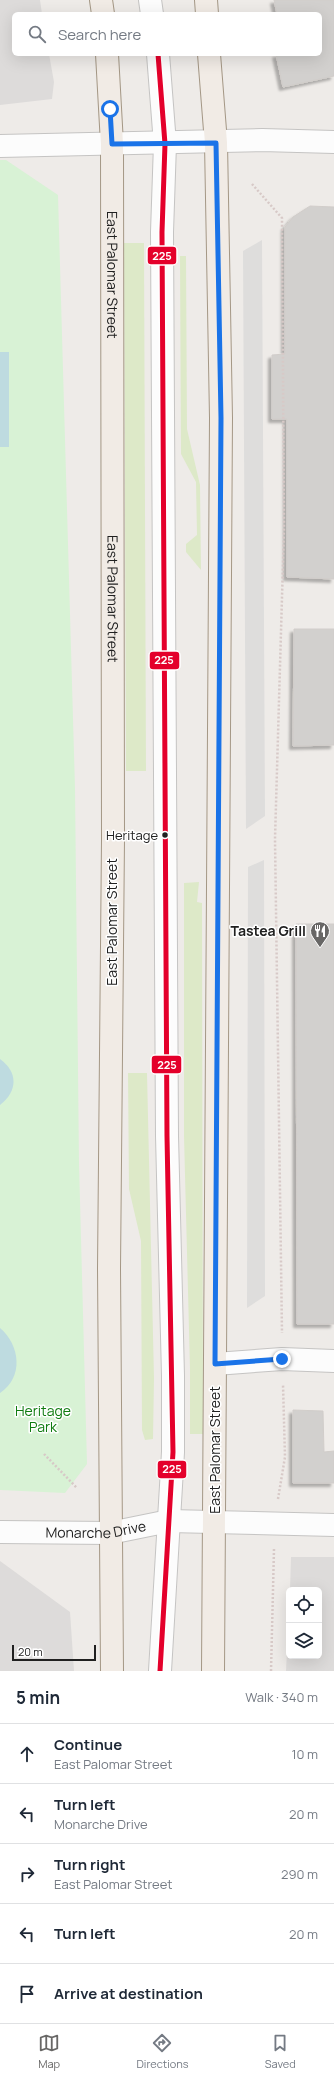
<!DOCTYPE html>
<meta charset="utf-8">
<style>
body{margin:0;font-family:Manrope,sans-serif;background:#f6f6f7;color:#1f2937}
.controls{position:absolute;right:12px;bottom:12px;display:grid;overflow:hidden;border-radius:6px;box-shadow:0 4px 16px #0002}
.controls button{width:36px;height:36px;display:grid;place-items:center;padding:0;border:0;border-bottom:1px solid #e0e1e3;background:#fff;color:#1f2937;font:20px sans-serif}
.scale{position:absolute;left:12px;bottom:10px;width:84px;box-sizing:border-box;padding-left:4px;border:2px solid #202020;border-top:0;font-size:11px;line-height:14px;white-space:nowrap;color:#202020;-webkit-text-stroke:3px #fff;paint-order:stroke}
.stop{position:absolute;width:12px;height:12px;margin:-9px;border:3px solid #1a73e8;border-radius:50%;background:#fff}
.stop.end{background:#1a73e8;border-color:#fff;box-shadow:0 1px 4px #0008}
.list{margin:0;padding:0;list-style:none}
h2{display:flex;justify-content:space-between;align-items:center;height:52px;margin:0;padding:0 16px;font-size:17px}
h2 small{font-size:13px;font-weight:400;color:#747a83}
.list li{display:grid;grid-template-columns:26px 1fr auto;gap:12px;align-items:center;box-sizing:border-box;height:60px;padding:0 16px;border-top:1px solid #e0e1e3}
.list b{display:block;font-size:15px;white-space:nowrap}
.list p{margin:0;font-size:13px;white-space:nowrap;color:#747a83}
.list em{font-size:13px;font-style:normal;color:#747a83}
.icon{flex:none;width:22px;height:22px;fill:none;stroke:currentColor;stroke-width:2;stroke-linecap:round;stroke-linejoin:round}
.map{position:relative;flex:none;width:334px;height:1671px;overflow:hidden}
.search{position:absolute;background:#fff;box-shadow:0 4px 16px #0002;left:12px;right:12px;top:12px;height:44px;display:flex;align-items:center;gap:10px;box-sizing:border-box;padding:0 14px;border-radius:6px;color:#747a83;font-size:15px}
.sheet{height:352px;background:#fff}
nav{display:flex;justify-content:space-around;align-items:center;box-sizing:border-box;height:56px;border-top:1px solid #e0e1e3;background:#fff;font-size:11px;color:#747a83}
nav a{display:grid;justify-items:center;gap:2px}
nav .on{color:#686766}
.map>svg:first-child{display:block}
.residential{fill:#dddbda}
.grass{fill:#dde9c8}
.park{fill:#d8f2d5}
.parking{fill:#dedddc}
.water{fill:#bedbe0}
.building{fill:#d2d0ce;stroke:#d1cdca;filter:url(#shadow)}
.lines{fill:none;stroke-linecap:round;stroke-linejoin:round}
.minor-casing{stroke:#c5c4c3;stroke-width:24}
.major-casing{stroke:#a49785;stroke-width:24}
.path{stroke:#d7c9c7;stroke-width:2.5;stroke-dasharray:2 2;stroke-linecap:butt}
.minor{stroke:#fcfcfc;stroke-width:22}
.major{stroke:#f1ebe5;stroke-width:22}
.bus-1-casing{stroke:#fff;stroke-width:8}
.bus-1{stroke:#e4002b;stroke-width:5}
.route{stroke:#1a73e8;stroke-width:5}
.bus-dot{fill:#202020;stroke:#fff;stroke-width:1.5}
.labels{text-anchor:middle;stroke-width:3;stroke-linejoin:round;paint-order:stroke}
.bus-label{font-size:13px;fill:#202020;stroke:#fff;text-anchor:end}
.street-label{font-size:14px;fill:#202020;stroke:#fff}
.poi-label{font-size:14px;font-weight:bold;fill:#202020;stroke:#fff;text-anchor:end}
.park-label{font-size:14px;fill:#107c11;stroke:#fff}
.line-badge{stroke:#fff;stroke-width:1.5}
.badge-label{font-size:11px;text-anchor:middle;font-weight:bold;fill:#fff}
</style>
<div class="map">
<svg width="334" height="1671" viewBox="0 0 334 1671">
<defs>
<filter id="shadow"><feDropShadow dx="-3.5" dy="3.5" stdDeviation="1" flood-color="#0004"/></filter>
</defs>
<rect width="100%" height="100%" fill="#eeebe8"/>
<g class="residential">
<polygon points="0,0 40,0 42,14 14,14 14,54 49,54 54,82 52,99 0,105"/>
<polygon points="291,1557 334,1557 334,1671 286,1671 289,1608 289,1656 319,1656 319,1590 290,1590"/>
<polygon points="0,1561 70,1612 74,1671 0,1671"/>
</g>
<g class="grass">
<polygon points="124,243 144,243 146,771 126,771"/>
<polygon points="180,256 186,256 187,429 200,485 201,570 186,552 186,544 197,535 196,482 181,454"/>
<polygon points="199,882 197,902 202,903 203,1434 190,1434 190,1369 184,1136 184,883"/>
<polygon points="128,1073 147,1073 154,1378 153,1439 145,1440 142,1430 141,1241 129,1189"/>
</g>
<polygon class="park" points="0,160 6,160 58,195 75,788 79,1163 87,1464 65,1493 0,1490"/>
<g class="parking">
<polygon points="262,240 265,816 246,829 243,251"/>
<polygon points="264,860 265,1296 247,1308 248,867"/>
</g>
<g class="water">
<rect x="0" y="352" width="9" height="95"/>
<path d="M 0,1059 C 18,1072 18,1091 0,1105 Z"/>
<path d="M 0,1328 C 20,1345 24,1377 0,1393 Z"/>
</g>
<g class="building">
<polygon points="274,0 334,0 334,76 283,87 276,54 320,54 320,14 277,14"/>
<polygon points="310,206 334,207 334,579 287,577 287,419 272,419 272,355 285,354 285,227 293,217"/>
<polygon points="294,629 334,629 334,745 293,746"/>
<polygon points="296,924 334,924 334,1324 297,1324"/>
<polygon points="293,1410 323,1411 324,1452 334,1451 334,1483 293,1483"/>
</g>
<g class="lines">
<defs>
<g id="minor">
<polyline points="150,0 152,14"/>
<polyline points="158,54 165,144 162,232 167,1136 173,1376 173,1452 160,1671"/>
<polyline points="0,146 262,140 334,142"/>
<polyline points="215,1364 282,1359 334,1361"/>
<path id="s1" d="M 0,1532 L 110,1533 L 169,1521 L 334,1525"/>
</g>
<g id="major">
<polyline points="101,0 103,14"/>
<polyline points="206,0 207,14"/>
<path id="s2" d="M 107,54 L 112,144 L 113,839 L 109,1269 L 112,1671"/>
<polyline points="209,54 216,143 221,418 213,1671"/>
</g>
</defs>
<use href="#minor" class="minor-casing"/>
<use href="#major" class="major-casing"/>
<g class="path">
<polyline points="252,184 282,218 284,528 275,839 282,1333"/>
<polyline points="44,1454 77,1488"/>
<polyline points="278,1499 285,1457 283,1384"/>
<polyline points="271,1671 274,1549"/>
</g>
<use href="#minor" class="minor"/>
<use href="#major" class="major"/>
<defs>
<polyline id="bus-1" points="158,54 165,144 162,232 167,1136 173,1452 160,1671"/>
</defs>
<use href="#bus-1" class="bus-1-casing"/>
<use href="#bus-1" class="bus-1"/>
</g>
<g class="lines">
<polyline class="route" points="110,109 112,144 216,143 221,418 215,1364 282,1359"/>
</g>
<defs>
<symbol id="restaurant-pin" viewBox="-11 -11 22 30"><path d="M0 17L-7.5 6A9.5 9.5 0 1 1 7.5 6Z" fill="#686766" stroke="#fff"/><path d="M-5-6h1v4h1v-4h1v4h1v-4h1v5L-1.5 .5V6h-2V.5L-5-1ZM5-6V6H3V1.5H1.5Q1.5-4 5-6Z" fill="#fff"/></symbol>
</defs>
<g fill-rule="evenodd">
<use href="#restaurant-pin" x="309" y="920" width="22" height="30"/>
</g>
<circle class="bus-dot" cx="165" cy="835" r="3.5"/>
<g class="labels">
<g class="bus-label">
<text x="158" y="840">Heritage</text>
</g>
<g class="street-label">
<text dy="5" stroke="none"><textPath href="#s2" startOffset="221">East Palomar Street</textPath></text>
<text dy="5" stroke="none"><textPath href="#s2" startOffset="545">East Palomar Street</textPath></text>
<text transform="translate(112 922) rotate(-90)" y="5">East Palomar Street</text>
<text transform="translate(215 1450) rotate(-90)" y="5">East Palomar Street</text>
<text dy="5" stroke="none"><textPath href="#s1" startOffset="96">Monarche Drive</textPath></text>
</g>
<g class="poi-label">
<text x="306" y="936">Tastea Grill</text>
</g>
<g class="park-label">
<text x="43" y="1416">Heritage<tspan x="43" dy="16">Park</tspan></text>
</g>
</g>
<g class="line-badge">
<rect x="147" y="246" width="30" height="19" rx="4" fill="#e4002b"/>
<rect x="149" y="651" width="31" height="19" rx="4" fill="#e4002b"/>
<rect x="151" y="1055" width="31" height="19" rx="4" fill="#e4002b"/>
<rect x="157" y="1460" width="30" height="19" rx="4" fill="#e4002b"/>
</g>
<g class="badge-label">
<text x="162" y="260">225</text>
<text x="164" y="664">225</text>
<text x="167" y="1069">225</text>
<text x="172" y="1473">225</text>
</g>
</svg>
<div class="controls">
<button><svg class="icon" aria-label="locate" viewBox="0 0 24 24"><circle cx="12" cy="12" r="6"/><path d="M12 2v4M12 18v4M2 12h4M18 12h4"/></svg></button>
<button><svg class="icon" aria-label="layers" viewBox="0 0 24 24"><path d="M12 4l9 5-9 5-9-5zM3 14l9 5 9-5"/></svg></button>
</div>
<div class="scale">20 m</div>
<div class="stop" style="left:110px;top:109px"></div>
<div class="stop end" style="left:282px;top:1359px"></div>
<div class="search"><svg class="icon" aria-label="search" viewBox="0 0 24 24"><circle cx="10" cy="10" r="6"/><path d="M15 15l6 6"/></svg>Search here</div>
</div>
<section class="sheet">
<h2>5 min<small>Walk · 340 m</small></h2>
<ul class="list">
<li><svg class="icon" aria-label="ahead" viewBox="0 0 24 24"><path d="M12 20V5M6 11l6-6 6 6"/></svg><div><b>Continue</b><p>East Palomar Street</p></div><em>10 m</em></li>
<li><svg class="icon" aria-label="left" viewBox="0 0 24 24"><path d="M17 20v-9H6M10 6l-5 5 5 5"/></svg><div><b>Turn left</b><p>Monarche Drive</p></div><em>20 m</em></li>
<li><svg class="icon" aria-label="right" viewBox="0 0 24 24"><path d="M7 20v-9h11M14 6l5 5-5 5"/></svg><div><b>Turn right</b><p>East Palomar Street</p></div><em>290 m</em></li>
<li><svg class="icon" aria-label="left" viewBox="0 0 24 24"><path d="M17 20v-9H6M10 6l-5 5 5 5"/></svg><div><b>Turn left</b></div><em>20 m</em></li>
<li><svg class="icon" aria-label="arrive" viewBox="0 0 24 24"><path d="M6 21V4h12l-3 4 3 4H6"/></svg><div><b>Arrive at destination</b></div></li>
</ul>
</section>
<nav>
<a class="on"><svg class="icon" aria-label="map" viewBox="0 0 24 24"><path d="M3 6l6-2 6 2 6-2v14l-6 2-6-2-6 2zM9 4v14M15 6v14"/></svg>Map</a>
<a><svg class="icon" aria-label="directions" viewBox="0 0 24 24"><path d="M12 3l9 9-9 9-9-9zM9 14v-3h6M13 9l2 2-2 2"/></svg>Directions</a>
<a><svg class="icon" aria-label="saved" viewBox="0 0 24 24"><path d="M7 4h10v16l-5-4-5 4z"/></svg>Saved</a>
</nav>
